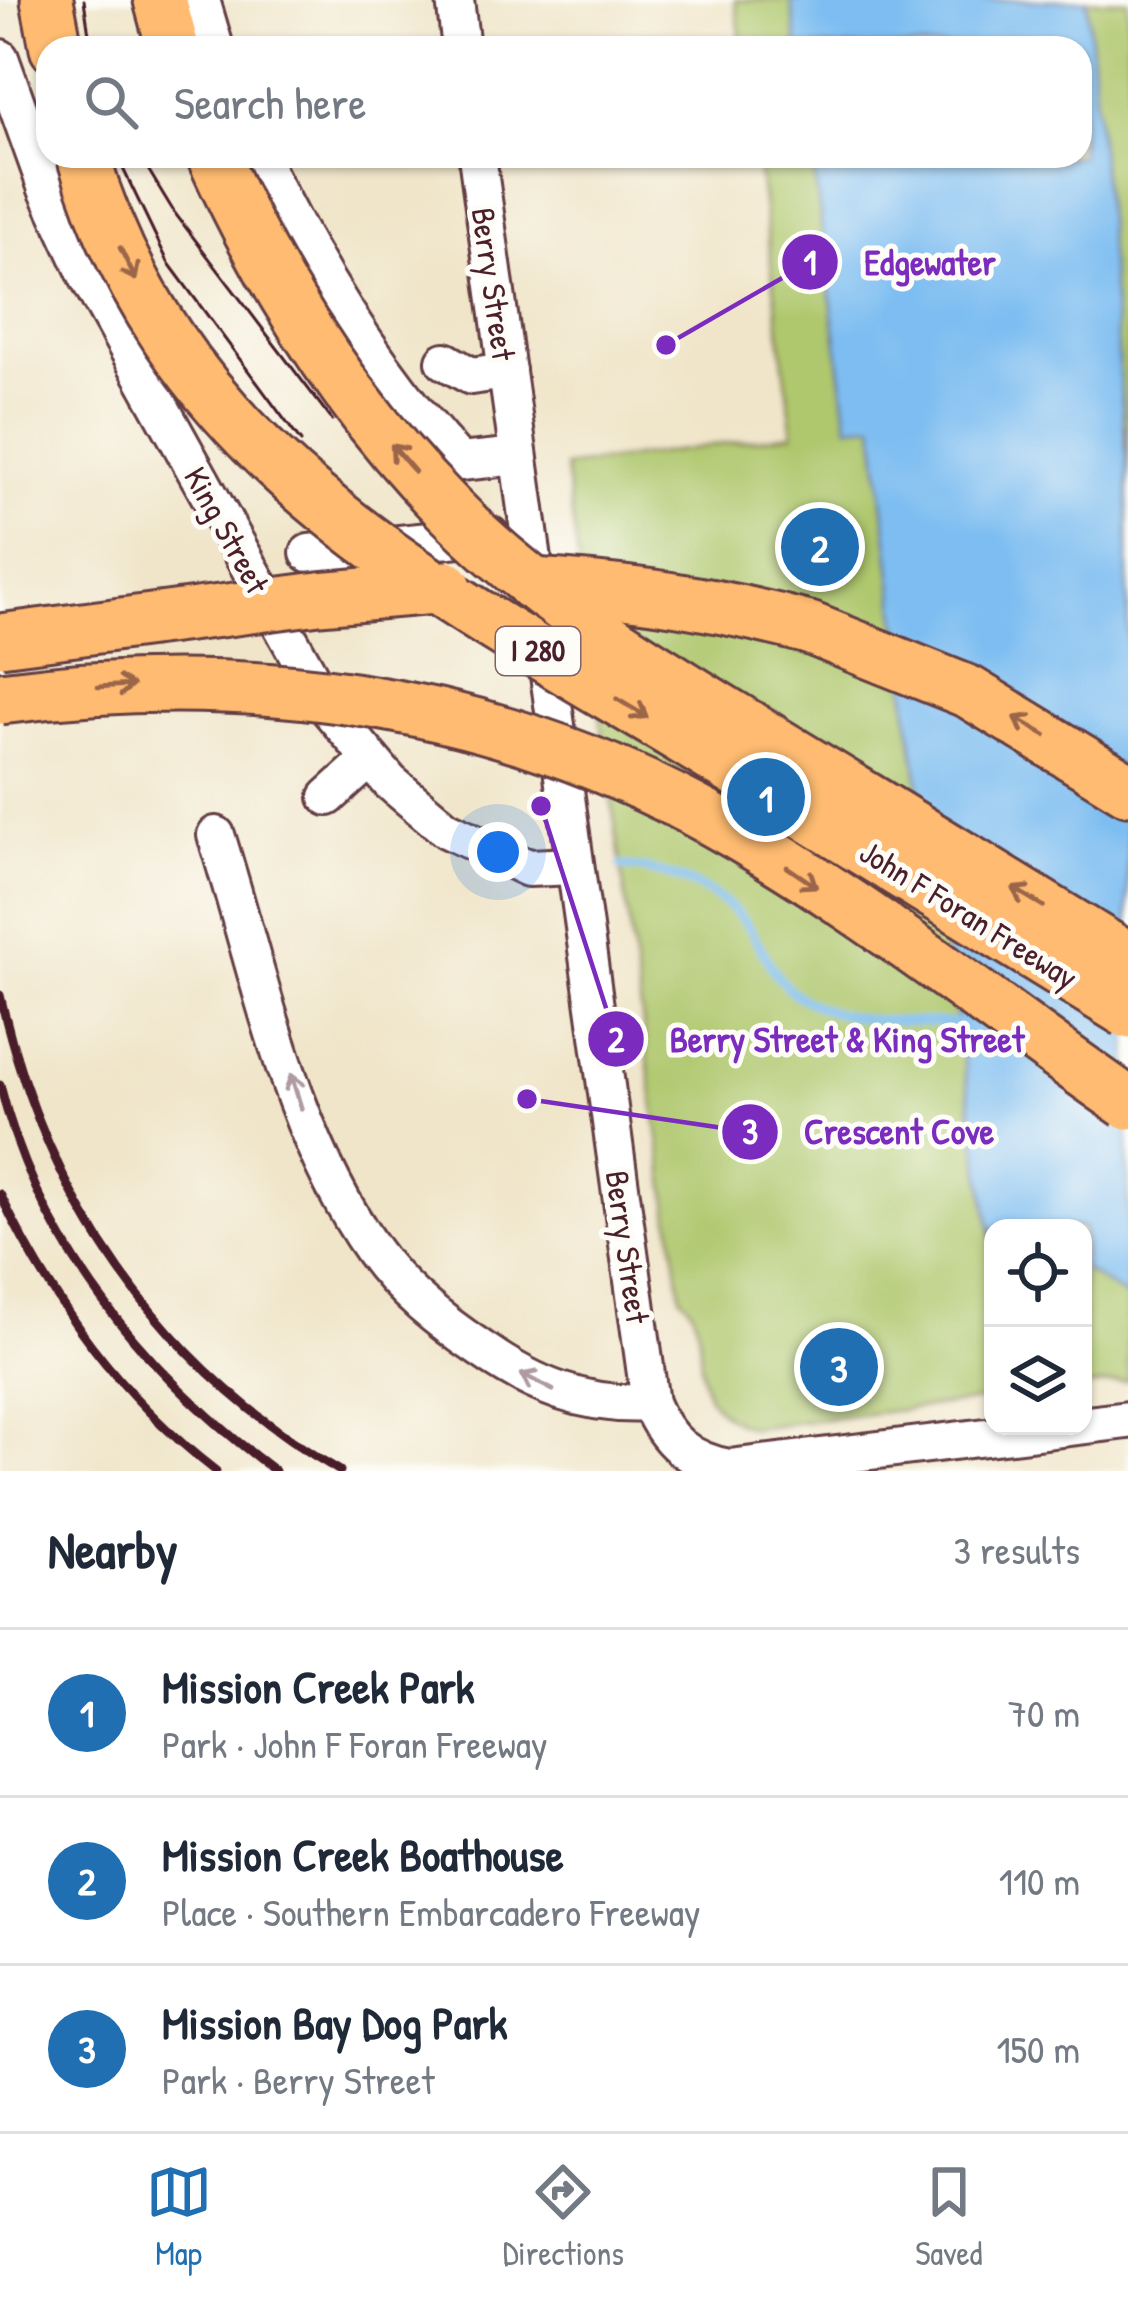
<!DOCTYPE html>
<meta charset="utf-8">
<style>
body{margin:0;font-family:"Patrick Hand",sans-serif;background:#f6f6f7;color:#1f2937}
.controls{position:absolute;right:36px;bottom:36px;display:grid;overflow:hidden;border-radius:24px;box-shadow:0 3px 9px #0004}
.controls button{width:108px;height:108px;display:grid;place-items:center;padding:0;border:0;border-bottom:3px solid #e0e1e3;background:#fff;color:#1f2937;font:60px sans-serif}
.you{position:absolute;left:498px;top:852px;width:42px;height:42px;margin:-30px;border:9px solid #fff;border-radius:50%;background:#1a73e8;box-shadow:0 0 0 18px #1a73e833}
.badge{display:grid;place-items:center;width:78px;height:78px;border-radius:50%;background:#1f6fb2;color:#fff;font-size:39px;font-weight:700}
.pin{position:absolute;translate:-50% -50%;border:6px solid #fff;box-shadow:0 3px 12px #0006}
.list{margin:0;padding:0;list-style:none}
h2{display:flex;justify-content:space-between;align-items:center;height:156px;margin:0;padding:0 48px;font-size:51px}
h2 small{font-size:39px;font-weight:400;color:#747a83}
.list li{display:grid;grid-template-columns:78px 1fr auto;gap:36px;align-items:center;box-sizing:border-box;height:168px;padding:0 48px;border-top:3px solid #e0e1e3}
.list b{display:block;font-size:45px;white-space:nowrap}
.list p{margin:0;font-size:39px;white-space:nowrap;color:#747a83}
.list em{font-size:39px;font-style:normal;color:#747a83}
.icon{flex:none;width:66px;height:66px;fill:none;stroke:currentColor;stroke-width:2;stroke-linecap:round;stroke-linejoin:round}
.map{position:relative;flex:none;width:1128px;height:1471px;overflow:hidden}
.search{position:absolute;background:#fff;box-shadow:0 3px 9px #0004;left:36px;right:36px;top:36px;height:132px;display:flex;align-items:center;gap:30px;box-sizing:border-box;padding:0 42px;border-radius:36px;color:#747a83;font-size:45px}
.sheet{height:660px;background:#fff}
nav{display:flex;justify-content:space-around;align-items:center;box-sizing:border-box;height:168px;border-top:3px solid #e0e1e3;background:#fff;font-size:33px;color:#747a83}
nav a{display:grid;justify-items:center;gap:6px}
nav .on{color:#1f6fb2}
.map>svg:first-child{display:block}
.green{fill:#afc76d;stroke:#7c734c;stroke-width:3}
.water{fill:#7dbdf1;stroke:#646e8e;stroke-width:3}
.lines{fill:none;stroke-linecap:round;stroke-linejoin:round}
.stream{stroke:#7dbdf1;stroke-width:9}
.minor-casing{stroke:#633d43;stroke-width:42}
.highway-casing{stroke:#633d43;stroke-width:57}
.minor{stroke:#fff;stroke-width:36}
.highway{stroke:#febb71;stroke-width:51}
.tram{stroke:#4a1f2b;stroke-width:3}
.rail{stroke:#4a1f2b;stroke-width:9}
.highway-bridge-casing{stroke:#633d43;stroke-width:57;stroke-linecap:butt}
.highway-bridge{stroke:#febb71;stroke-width:51}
.oneway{stroke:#9b654a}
.oneway2{stroke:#ae9aa0}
.labels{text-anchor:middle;stroke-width:10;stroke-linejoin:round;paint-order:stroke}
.shield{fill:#fdfcf7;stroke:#806168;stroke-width:3}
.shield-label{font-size:30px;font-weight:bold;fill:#4a1f2b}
.street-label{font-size:33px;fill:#4a1f2b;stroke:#fdfcf7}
.leader{fill:none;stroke:#7b2cbf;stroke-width:4.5}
.callout-dot{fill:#7b2cbf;stroke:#fdfcf7;stroke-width:4.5}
.mark-label{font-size:36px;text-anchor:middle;font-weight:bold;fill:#fff}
.callout-label{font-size:36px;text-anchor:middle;font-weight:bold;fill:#7b2cbf;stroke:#fdfcf7;stroke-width:10;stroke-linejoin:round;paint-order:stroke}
</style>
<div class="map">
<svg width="1128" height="1471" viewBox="0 0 1128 1471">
<rect width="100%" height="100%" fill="#fdfcf7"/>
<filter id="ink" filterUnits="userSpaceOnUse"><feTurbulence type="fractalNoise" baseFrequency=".00833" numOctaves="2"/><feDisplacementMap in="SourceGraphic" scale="24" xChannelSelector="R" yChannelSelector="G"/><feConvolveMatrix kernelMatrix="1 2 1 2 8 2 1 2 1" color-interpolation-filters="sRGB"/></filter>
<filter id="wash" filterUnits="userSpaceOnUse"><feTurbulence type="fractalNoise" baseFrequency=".004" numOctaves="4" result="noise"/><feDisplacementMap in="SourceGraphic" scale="48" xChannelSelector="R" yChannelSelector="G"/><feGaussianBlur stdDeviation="2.7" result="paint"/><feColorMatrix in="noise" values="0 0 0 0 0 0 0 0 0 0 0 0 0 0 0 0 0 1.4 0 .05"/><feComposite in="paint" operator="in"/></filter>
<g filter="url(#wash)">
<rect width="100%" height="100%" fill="#f0e5c9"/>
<g class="green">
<polygon points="735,0 791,0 798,48 742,48"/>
<polygon points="1087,0 1128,0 1128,473 1087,4"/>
<path d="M 757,156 L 812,156 L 848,425 L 874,423 L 910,727 L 993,1246 L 993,1399 L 751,1428 C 670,1400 722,1335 681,1296 L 565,467 L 793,434 Z"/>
<polygon points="1083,1269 1128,1298 1128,1381 1083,1387"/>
</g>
<polygon class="water" points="791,0 1087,0 1128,473 1128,1298 1083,1269 1083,1228 993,1228 993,1246 910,727 874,424 848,426 812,156 1080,156 1080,48 798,48"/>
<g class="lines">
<path class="stream" d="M 621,866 C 668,871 715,886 746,924 C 763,946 770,975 794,993 C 838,1026 906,1021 958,1023"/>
</g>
</g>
<g filter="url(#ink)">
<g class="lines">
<defs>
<g id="minor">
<polyline points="201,0 215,48"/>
<polyline points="455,0 461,48"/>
<polyline points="0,58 47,189 88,277 327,707 390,782 446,829 528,868 575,866"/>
<path d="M 259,156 C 312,266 376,372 460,462 L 518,456"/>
<path d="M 477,156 L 650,1403 C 666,1441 689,1461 729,1468 L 1128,1420"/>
<polyline points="445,361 471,376 507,371"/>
<polyline points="309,553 490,535"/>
<polyline points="328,797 369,760"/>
<path d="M 216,835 C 260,974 288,1130 373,1251 C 401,1291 441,1322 481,1349 C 534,1386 585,1407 650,1403"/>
</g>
<g id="highway">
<polyline points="47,0 56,48"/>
<polyline points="160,0 173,48"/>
<polyline points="809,628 969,692 1128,789"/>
</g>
</defs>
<use href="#minor" class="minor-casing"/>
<use href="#highway" class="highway-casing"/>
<use href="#minor" class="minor"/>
<use href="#highway" class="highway"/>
<g class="tram">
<polyline points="84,0 91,48"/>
<polyline points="117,156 168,262 301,442"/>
<polyline points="140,156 174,212 332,420"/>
</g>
<g class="rail">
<path d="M 0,995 C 46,1198 158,1365 340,1471"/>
<path d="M 0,1085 C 40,1247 145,1373 275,1471"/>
<path d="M 0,1194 C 52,1303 120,1397 216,1471"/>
</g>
<defs>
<g id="highway-bridge">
<path d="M 83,156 C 175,468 446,594 702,750 C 844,836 986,924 1128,1012"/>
<path d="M 213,156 C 271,285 349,408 449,509 C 542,604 659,671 772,741 C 891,813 1009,886 1128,959"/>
<path d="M 532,584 C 627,589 716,603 809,628"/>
<polyline points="0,640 319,598 446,587"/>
<path d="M 0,698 C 237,666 476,696 690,808 C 841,887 988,1006 1128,1103"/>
</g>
</defs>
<use href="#highway-bridge" class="highway-bridge-casing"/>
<use href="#highway-bridge" class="highway-bridge"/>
</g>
<defs><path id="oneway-shaft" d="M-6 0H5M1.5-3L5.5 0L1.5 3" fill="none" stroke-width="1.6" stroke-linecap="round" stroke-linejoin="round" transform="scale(3)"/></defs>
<g class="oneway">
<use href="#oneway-shaft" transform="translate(128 264) rotate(64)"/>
<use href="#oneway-shaft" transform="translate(403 458) rotate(-131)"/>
<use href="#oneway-shaft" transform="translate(116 686) rotate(-3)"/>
<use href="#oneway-shaft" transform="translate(632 708) rotate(31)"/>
<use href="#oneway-shaft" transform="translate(1030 726) rotate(-150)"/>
<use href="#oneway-shaft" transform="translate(802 877) rotate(34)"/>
<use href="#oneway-shaft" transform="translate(1028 897) rotate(-149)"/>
</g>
<g class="oneway2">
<use href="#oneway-shaft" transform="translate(296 1091) rotate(-107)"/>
<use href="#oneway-shaft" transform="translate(537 1382) rotate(-153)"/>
</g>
</g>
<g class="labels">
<rect class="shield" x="496" y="627" width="84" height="48" rx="9"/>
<g class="shield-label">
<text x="538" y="661">I 280</text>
</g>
<g class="street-label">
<text transform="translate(494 284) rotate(82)" y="12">Berry Street</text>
<text transform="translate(227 530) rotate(61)" y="12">King Street</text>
<text transform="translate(969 914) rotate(32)" y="12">John F Foran Freeway</text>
<text transform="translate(628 1247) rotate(82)" y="12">Berry Street</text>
</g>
</g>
<path class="leader" d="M666 345L810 262M541 806L616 1039M527 1099L750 1132"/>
<g class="callout-dot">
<circle cx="666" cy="345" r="12"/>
<circle cx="541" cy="806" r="12"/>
<circle cx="527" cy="1099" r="12"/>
<circle cx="810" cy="262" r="30"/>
<circle cx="616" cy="1039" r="30"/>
<circle cx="750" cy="1132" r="30"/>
</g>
<g class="mark-label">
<text x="810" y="275">1</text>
<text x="616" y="1052">2</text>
<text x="750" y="1144">3</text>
</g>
<g class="callout-label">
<text x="930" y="275">Edgewater</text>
<text x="847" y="1052">Berry Street &amp; King Street</text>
<text x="899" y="1144">Crescent Cove</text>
</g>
</svg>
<div class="controls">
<button><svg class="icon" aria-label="locate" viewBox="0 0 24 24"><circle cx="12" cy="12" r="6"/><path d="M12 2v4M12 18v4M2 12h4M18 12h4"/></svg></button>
<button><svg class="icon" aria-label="layers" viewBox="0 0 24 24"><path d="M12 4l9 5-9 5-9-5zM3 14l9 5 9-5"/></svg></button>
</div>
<div class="you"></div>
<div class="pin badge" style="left:766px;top:797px">1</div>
<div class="pin badge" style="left:820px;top:547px">2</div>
<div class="pin badge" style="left:839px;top:1367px">3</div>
<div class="search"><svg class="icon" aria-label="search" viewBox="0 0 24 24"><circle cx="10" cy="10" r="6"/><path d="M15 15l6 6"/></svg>Search here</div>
</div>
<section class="sheet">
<h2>Nearby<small>3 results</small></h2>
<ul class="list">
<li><span class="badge">1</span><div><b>Mission Creek Park</b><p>Park · John F Foran Freeway</p></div><em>70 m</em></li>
<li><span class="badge">2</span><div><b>Mission Creek Boathouse</b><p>Place · Southern Embarcadero Freeway</p></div><em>110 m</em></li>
<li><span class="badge">3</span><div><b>Mission Bay Dog Park</b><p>Park · Berry Street</p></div><em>150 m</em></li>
</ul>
</section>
<nav>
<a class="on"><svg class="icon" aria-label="map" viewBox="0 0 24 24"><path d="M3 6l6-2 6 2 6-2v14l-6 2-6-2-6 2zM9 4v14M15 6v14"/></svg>Map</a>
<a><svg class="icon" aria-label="directions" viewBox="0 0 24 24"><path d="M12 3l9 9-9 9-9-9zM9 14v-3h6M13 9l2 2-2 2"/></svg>Directions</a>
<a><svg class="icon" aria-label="saved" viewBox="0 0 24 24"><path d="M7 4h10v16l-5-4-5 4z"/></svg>Saved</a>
</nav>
